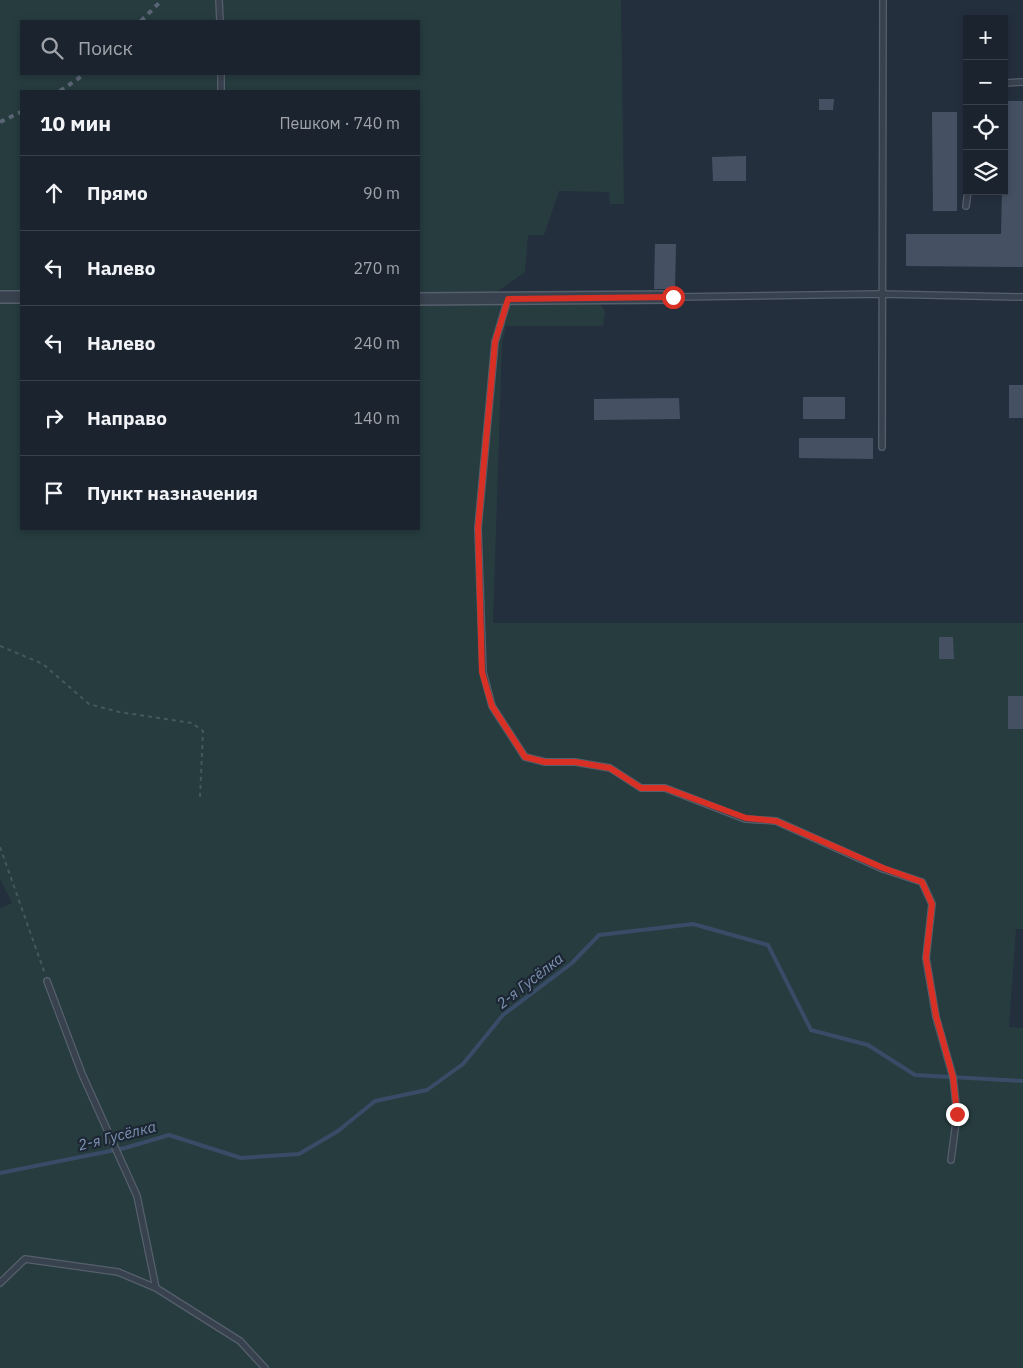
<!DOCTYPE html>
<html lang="ru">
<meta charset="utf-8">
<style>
body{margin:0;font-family:"IBM Plex Sans",sans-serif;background:#242b36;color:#f1f3f6}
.controls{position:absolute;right:15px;top:15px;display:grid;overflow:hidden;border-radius:0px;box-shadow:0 2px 8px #0003}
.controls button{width:45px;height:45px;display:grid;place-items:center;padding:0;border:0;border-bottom:1px solid #39404a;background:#1b232e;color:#f1f3f6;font:25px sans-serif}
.stop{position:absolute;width:15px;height:15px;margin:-11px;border:4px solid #d93025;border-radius:50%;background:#fff}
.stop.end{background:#d93025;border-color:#fff;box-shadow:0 1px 5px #0008}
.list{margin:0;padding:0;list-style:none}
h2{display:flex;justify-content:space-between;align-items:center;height:65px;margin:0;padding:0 20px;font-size:21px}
h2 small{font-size:16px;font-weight:400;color:#a0a4aa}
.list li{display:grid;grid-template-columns:32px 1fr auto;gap:15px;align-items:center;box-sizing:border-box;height:75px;padding:0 20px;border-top:1px solid #39404a}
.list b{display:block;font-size:19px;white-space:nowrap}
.list em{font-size:16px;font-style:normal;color:#a0a4aa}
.icon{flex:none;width:28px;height:28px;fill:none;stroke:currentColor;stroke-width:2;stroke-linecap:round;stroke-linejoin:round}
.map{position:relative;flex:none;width:1023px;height:1368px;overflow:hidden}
.search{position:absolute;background:#1b232e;box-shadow:0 2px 8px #0003;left:20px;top:20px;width:400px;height:55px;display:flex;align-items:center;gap:12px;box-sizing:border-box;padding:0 18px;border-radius:0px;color:#a0a4aa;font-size:19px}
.panel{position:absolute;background:#1b232e;box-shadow:0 2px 8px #0003;left:20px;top:90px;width:400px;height:440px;border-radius:0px}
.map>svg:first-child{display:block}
.green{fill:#263c3f;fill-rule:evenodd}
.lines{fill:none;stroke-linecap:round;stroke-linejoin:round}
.stream{stroke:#394c67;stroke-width:4}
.building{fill:#455162}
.service-casing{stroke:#565f6c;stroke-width:8}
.minor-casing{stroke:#565f6c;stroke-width:14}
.path{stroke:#44595c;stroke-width:2;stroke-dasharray:4 4;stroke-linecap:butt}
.service{stroke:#38414e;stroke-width:5.5}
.minor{stroke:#38414e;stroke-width:11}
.rail{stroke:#5a6575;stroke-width:4;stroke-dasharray:5 5;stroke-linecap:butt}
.route{stroke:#d93025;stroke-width:6}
.labels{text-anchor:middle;stroke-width:4.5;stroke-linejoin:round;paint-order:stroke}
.water-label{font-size:15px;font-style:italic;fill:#7c92b1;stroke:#1d2633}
</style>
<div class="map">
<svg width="1023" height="1368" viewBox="0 0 1023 1368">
<rect width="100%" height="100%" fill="#242f3e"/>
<g class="green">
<path d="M 0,0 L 621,0 L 624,204 L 610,204 L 609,192 L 559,191 L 544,235 L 528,235 L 525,272 L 497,292 L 419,292 L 419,91 L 21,91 L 21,292 L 0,292 ZM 21,21 L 419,21 L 419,74 L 21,74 Z"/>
<polygon points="599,303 605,311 603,326 506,326 502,344 493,623 1023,623 1023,929 1016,929 1009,1027 1023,1028 1023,1368 0,1368 0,908 12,903 0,879 0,304 21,304 21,529 419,529 419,304"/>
</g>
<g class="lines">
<polyline class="stream" points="0,1173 125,1148 169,1135 241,1158 299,1154 338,1131 375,1101 427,1090 463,1064 503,1015 572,963 599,935 693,924 768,945 811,1030 868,1045 915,1075 1023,1081"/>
</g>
<g class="building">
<polygon points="819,99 834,99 833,110 819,110"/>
<polygon points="1004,101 1023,101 1023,267 906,266 906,234 1001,234 1002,191 1004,191"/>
<polygon points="932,112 957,112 957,211 933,211"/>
<polygon points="746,156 746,181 713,181 712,157"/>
<polygon points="655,244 676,244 675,289 654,289"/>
<rect x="1009" y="385" width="14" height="33"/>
<rect x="803" y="397" width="42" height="22"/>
<polygon points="679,398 680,419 594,420 594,399"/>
<polygon points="799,438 873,438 873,459 799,458"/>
<polygon points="939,637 953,637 954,659 939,659"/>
<rect x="1008" y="696" width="15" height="33"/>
</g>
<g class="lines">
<defs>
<g id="service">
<polyline points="219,0 220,21"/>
<polyline points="221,74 221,91"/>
<polyline points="1004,83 1023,82"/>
<polyline points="966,206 968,191"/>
<polyline points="673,297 881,294 1023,297"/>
<polyline points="508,299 495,342 478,528 483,672 492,706 525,757 545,762 575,762 610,768 641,788 665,788 745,819 776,821 883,869 922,882 932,904 926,958 936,1017 953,1077 957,1114 951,1160"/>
<polyline points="882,447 883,0"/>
<polyline points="47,981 82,1074 137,1196 156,1288 240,1341 265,1368"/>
<polyline points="0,1283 25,1259 118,1272 156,1288"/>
</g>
<g id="minor">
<polyline points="0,297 21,297"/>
<polyline points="419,299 673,297"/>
</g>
</defs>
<use href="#service" class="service-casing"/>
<use href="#minor" class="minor-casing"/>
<g class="path">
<polyline points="0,646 43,664 89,704 119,712 192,723 203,731 200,797"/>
<polyline points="0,847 45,974"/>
</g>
<use href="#service" class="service"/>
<use href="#minor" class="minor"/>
<g class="rail">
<polyline points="141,21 162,0"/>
<polyline points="60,91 85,74"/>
<polyline points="0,122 21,112"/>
</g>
</g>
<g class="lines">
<polyline class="route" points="673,297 508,299 495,342 478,528 482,672 492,706 525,757 545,762 575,762 610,768 641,788 665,788 746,818 776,821 883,868 922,882 932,904 926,958 936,1016 953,1077 957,1114"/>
</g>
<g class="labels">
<g class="water-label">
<text transform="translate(530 981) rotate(-38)" y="5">2-я Гусёлка</text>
<text transform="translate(117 1136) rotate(-14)" y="5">2-я Гусёлка</text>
</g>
</g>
</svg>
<div class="controls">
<button>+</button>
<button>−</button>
<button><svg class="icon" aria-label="locate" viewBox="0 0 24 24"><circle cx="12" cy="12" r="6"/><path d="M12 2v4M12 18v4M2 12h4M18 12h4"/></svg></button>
<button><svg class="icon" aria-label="layers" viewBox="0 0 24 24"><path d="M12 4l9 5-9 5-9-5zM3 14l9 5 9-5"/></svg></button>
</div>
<div class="stop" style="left:673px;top:297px"></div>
<div class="stop end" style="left:957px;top:1114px"></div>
<div class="search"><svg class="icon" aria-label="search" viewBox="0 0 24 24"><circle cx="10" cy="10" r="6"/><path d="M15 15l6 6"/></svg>Поиск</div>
<section class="panel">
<h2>10 мин<small>Пешком · 740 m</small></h2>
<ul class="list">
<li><svg class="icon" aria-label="ahead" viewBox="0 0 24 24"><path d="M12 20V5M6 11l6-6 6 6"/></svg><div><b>Прямо</b></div><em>90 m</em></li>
<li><svg class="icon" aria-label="left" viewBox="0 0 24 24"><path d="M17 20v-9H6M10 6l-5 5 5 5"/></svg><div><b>Налево</b></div><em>270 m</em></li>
<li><svg class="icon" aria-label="left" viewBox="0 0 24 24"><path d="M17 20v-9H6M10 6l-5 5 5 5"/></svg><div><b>Налево</b></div><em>240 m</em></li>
<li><svg class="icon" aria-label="right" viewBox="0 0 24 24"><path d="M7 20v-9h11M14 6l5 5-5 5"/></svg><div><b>Направо</b></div><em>140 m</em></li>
<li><svg class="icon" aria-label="arrive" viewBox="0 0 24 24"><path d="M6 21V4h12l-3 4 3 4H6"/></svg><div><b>Пункт назначения</b></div></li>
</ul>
</section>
</div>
